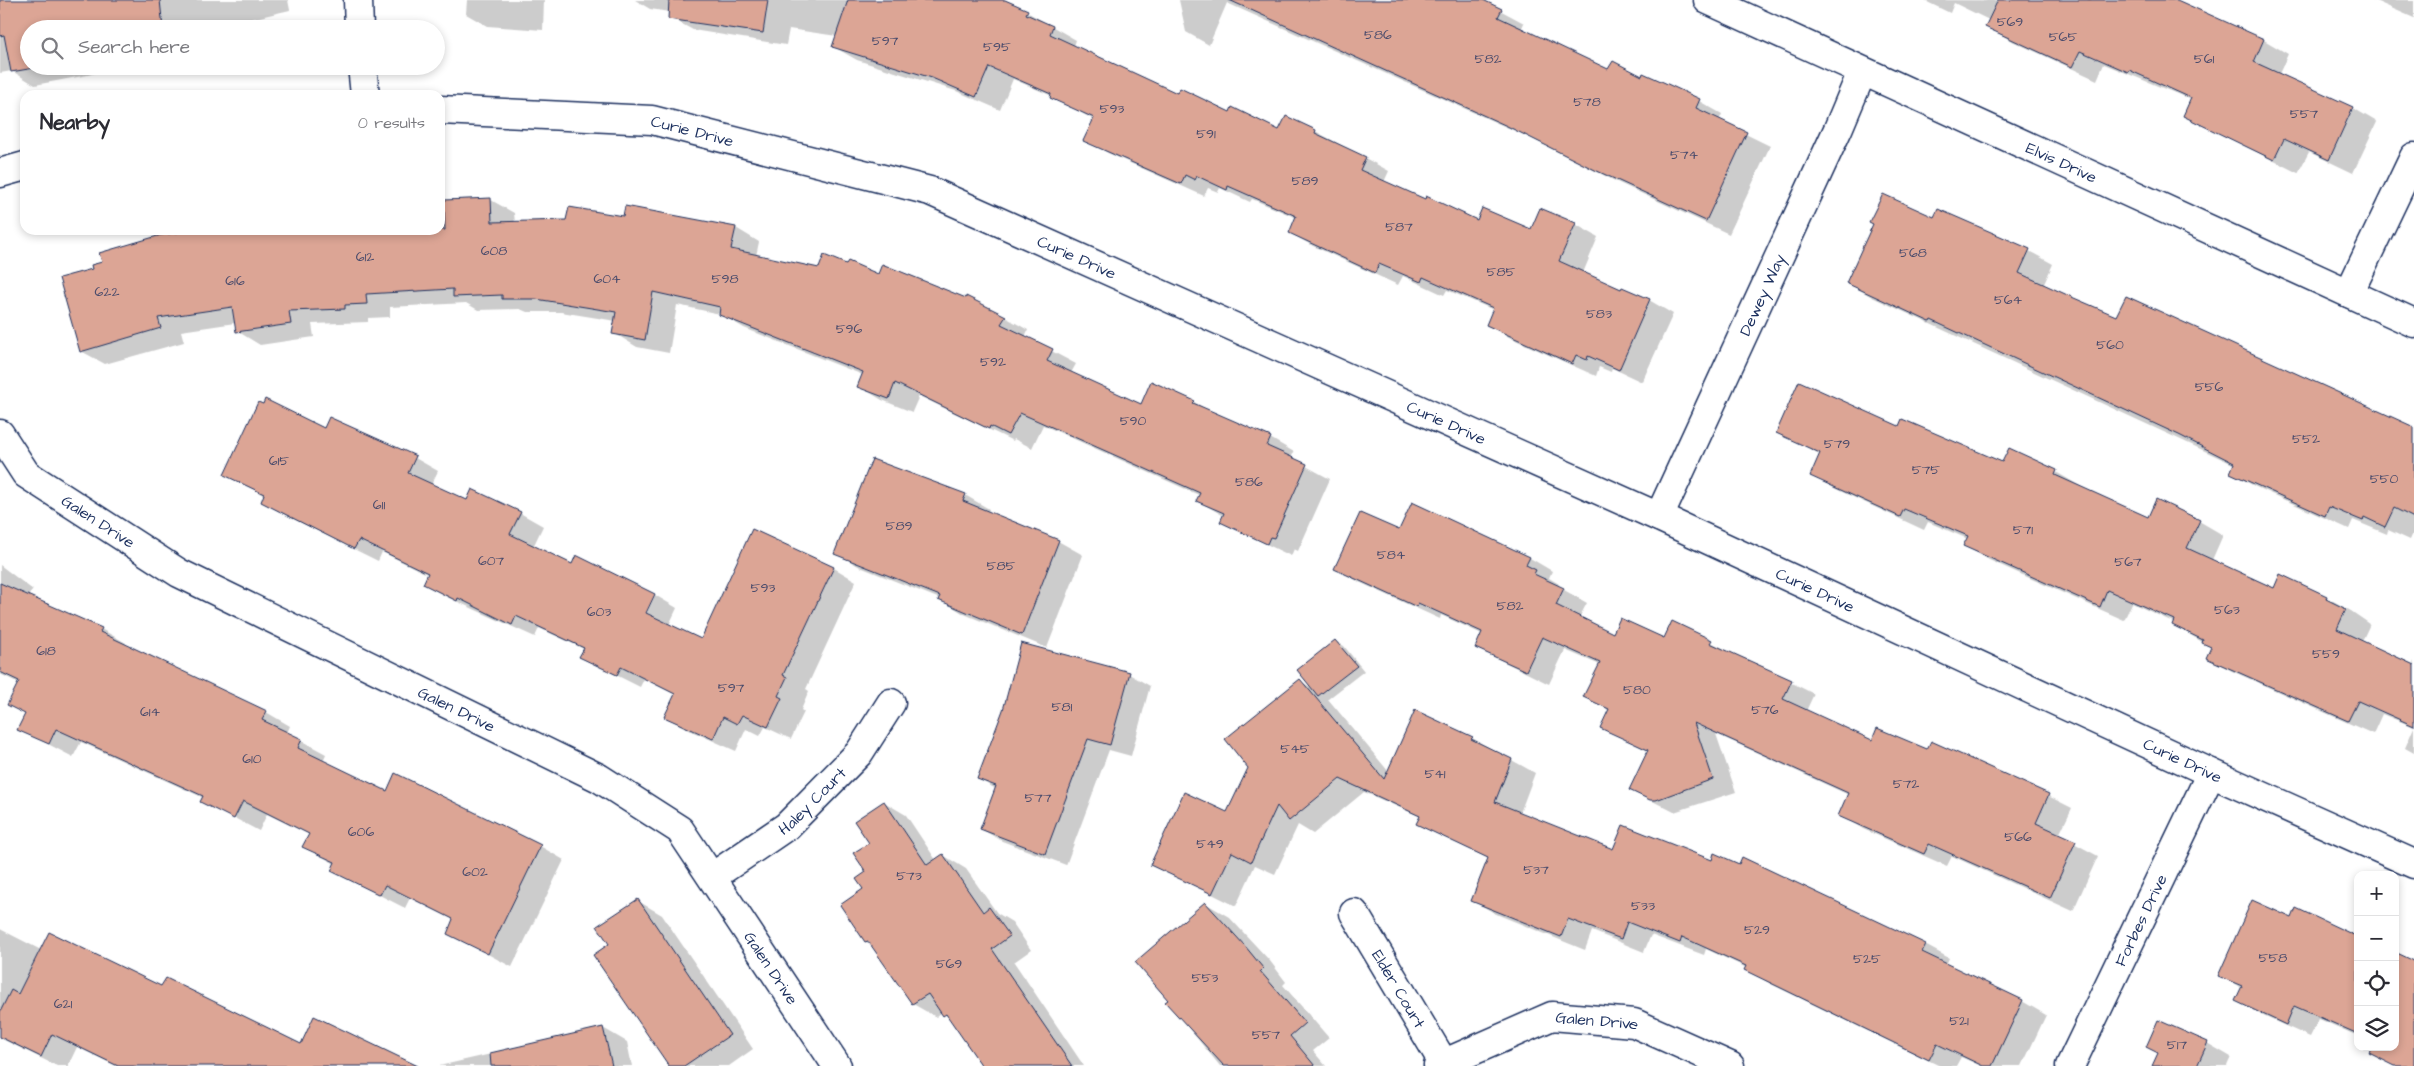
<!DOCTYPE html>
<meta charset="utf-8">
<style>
body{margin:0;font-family:"Architects Daughter",sans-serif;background:#f2f2f3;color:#2b2b33}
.controls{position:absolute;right:15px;bottom:15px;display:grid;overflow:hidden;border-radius:10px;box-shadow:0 2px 8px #0003}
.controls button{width:45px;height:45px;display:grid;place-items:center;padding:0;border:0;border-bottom:1px solid #e1e1e2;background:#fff;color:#2b2b33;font:25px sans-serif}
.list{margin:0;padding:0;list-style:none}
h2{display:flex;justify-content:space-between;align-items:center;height:65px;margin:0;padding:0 20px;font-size:21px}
h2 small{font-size:16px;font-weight:400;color:#7c7c81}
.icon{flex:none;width:28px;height:28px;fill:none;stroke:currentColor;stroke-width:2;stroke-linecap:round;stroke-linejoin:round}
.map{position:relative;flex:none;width:2414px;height:1066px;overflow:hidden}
.search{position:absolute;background:#fff;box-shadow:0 2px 8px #0003;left:20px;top:20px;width:425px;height:55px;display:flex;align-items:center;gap:12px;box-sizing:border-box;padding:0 18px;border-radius:28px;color:#7c7c81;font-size:19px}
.panel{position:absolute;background:#fff;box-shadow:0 2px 8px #0003;left:20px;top:90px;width:425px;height:145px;border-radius:15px}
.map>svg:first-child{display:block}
.shadow{fill:#0003}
.building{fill:#dca595;stroke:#1b2f5e}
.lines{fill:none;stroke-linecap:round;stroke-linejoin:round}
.minor-casing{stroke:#1b2f5e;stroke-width:31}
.minor{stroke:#fff;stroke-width:28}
.labels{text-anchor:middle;stroke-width:4.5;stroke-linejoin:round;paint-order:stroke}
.number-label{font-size:14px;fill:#4b4c6c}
.street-label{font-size:16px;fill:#1b2f5e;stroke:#fff}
</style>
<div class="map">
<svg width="2414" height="1066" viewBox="0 0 2414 1066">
<rect width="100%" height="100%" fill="#fff"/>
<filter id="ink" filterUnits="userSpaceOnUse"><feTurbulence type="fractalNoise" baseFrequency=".02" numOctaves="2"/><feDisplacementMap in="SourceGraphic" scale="10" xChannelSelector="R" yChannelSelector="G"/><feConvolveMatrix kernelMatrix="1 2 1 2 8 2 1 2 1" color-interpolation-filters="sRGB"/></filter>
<g filter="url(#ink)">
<g class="shadow">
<polygon points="0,0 288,0 290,10 238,22 240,29 29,29 29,66 121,66 88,75 35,85 12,71 0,73"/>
<polygon points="467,0 544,0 543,30 487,26 466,14"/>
<polygon points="635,0 1002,0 1027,12 1076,40 1074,46 1178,94 1280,132 1315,131 1389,171 1384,182 1478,221 1531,231 1575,224 1598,237 1583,273 1649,300 1673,314 1642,382 1612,368 1611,372 1599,367 1596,376 1511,338 1487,325 1494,310 1447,290 1444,295 1403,276 1398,285 1313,246 1290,233 1297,218 1252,199 1250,202 1220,188 1218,192 1208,188 1204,196 1108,153 1085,140 1094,120 1052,96 1013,79 1000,110 956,91 857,60 834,47 837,36 789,29 786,45 693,30 669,17 670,12 650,9"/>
<polygon points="1179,0 1481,0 1524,23 1521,30 1609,70 1643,77 1644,75 1699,101 1722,114 1719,121 1770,146 1729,234 1619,183 1531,138 1227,3 1209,45 1186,32"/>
<polygon points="1923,0 2176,1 2264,40 2288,54 2279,74 2353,108 2377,122 2353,173 2309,152 2298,173 2185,116 2192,100 2104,64 2097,80 2010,40 1986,26 1989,20 1954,3 1950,13"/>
<polygon points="2373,0 2414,0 2414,18"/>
<polygon points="491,200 514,213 515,223 624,217 626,207 736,228 759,242 756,256 820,270 878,276 1005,317 1028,330 1025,337 1076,364 1071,373 1141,405 1194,402 1218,416 1270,438 1294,452 1291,458 1330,479 1298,551 1294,549 1291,556 1221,522 1224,516 1198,501 1201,496 1043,425 1032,448 1014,439 1013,441 919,396 912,412 882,400 859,386 863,375 744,328 720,314 677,305 669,353 637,347 614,333 616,321 561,312 527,312 520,309 478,310 466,303 390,307 390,317 368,318 368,322 312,324 314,337 260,345 237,331 235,323 181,331 184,342 105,364 81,351 94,269 200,230 440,230 440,201"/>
<polygon points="1939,211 2029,251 2053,264 2043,286 2117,318 2414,429 2414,531 2410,540 2388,530 2387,534 2353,520 2349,529 2256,487 2231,473 2235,465 1872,297 1848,283 1935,219"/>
<polygon points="1900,428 2003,464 2056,472 2080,486 2079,487 2149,519 2199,521 2223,535 2212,560 2275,590 2326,597 2351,611 2370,624 2362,641 2413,664 2414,661 2414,753 2405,748 2414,727 2382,714 2373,734 2232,671 2208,658 2212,648 2174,625 2175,623 2132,603 2124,620 1989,560 1965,546 1968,539 1928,522 1924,530 1836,489 1812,475 1821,455 1778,432"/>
<polygon points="325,430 415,458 438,471 431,485 467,502 520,513 543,526 533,547 644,619 655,595 677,608 669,625 701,640 752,530 834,568 856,581 806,689 809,691 801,710 804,712 791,739 765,727 760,736 746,729 736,751 689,730 666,717 676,695 644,679 640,687 604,669 581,656 584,649 539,628 535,637 447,597 424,584 429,575 382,552 378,561 285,515 262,502 265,496 226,474"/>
<polygon points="965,495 989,509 988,512 1058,541 1083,555 1047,648 964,614 940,599 860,567 836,553"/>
<polygon points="1413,503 1530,558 1552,571 1549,578 1559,584 1557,586 1587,603 1579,618 1614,635 1665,640 1673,623 1814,694 1806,711 1872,741 1928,751 2009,776 2072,808 2059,835 2098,856 2073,911 1952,856 1947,866 1863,829 1840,815 1849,795 1716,734 1736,792 1674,812 1631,790 1648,751 1602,727 1610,711 1585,697 1600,665 1565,650 1549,684 1476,648 1482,634 1441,615 1440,619 1359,582 1336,569 1400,532"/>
<polygon points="0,565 33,590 27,597 101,629 126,643 125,645 266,712 290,726 287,733 326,754 323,761 387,792 540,846 564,860 512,967 448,933 454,920 410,898 405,908 332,871 335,864 304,846 310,835 267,814 259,831 202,801 204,798 81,742 73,757 19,729 26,714 19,683 0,674"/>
<polygon points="1335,641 1344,646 1364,671 1328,699 1389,772 1472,738 1535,773 1520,813 1614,851 1925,945 1949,958 1946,965 2022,1001 2046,1015 2022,1066 1981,1066 1961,1057 1956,1066 1940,1066 1769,983 1746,969 1747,968 1706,949 1704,955 1651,935 1644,952 1592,931 1585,950 1496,914 1472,900 1489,859 1418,824 1421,817 1364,792 1313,834 1298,825 1275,874 1255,865 1236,906 1152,864 1228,814 1300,681 1314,689"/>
<polygon points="1129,674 1150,686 1131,756 1109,750 1066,865 1002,841 981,829 996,789 978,779"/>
<polygon points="884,802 906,815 936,860 943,855 966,869 997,913 1012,922 1031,950 1014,962 1084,1066 984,1066 951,1019 942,1012 936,1017 913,1004 873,945 866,942 865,890 871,843"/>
<polygon points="638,901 662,915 753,1049 729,1066 671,1066 611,944"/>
<polygon points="1205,903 1229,917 1270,961 1286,982 1283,985 1329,1038 1313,1051 1326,1066 1220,1066 1167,1002 1170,1000"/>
<polygon points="2292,920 2358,938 2358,1036 2319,1019 2310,1037 2261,1015 2237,1001 2242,988 2219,975"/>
<polygon points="0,929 41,950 162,988 301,1045 415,1066 116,1066 77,1047 68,1066 57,1066 0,1038"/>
<polygon points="603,1028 627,1042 632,1066 439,1066"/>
<polygon points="2207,1043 2231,1057 2227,1066 2153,1066"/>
</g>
<g class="building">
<polygon points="0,0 160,0 163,29 29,29 29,66 46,66 11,72 4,35 0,36"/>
<polygon points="669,0 768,0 763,33 668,19"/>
<polygon points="848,0 1005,0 1028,10 1026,14 1053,26 1050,34 1177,93 1180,88 1230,112 1232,107 1279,130 1286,116 1316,130 1315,133 1366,157 1360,170 1425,199 1426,196 1477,220 1482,208 1531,229 1540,208 1576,223 1559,261 1621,289 1622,287 1650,299 1619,370 1588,356 1587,360 1576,355 1572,364 1486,325 1493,308 1423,277 1421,282 1379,264 1375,273 1289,233 1296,216 1228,186 1227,190 1197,176 1195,180 1185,175 1181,184 1083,141 1094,118 1050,98 1051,94 989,67 976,97 932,78 832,47"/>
<polygon points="1229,0 1483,0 1502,9 1498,17 1608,69 1613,61 1642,76 1643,73 1661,81 1700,99 1696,108 1747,132 1706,221 1595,170 1507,126"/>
<polygon points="1998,0 2177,0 2264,39 2254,62 2353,107 2329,160 2284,139 2274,160 2183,116 2191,98 2129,70 2128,72 2080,51 2072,67 1985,27"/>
<polygon points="1883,194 1934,217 1938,209 2030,249 2019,273 2074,298 2116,316 2126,296 2414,427 2414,518 2394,508 2385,527 2364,517 2363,521 2329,507 2325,516 2230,473 2234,463 2179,435 1931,320 1930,322 1846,283 1873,224 1869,222"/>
<polygon points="491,198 492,222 566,220 569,207 623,216 625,206 736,227 731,249 819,268 824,255 846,264 848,261 878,274 882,264 966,298 966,296 1006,316 1001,324 1053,349 1047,361 1141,404 1151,381 1195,401 1193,403 1271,437 1267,446 1307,464 1274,538 1270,537 1267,544 1220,522 1224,513 1196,501 1200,493 1020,413 1008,435 990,426 989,429 895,383 889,399 857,387 863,372 719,315 720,307 653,292 645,340 612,334 616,312 536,299 502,299 502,295 453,297 453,289 366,294 367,304 345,305 345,309 289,311 291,324 236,332 232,307 158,318 161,328 80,352 59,278 92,269 91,265 102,262 99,253 161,235 196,230 445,230 444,200"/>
<polygon points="1799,381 1899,426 1902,419 2002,462 2009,448 2057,470 2055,475 2148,517 2156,499 2200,520 2187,548 2274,588 2280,574 2327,596 2326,599 2346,609 2337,629 2414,665 2414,726 2358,701 2348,721 2206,658 2211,647 2202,643 2203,640 2172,625 2174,620 2107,590 2100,607 1963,546 1968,536 1904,509 1900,517 1810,476 1820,453 1776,433"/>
<polygon points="265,399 324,428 329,417 416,456 408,473 467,500 472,489 521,512 510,534 572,564 576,555 655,594 646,613 701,639 752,529 834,567 783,675 787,677 778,696 782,698 768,727 742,715 737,724 723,717 713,739 664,717 675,694 621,667 617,675 579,657 584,648 516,616 512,625 458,598 457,601 423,584 428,573 359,540 354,549 261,502 264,494 224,475 258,402 263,404"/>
<polygon points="872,459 966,494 963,501 1059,540 1022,635 938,600 940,596 834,554"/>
<polygon points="1412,502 1530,557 1526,565 1536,570 1534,574 1564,588 1556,605 1613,633 1620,618 1664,638 1672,621 1712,640 1710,643 1792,680 1783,699 1872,740 1877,728 1927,749 1931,741 2049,794 2036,823 2076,841 2050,898 1929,844 1924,854 1838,816 1848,793 1694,723 1713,779 1656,800 1650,800 1629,790 1648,750 1600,728 1609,709 1583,697 1600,663 1542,637 1526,671 1475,648 1482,632 1418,603 1417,607 1334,569 1360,513 1399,530"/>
<polygon points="0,583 102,628 100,632 267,711 262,720 302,739 298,748 387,791 395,773 541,845 488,954 447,934 453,919 385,885 380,895 331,871 335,862 302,847 309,834 243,801 234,819 200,802 203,796 56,729 49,744 17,730 25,714 7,705 19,681 0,672"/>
<polygon points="1335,640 1357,666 1318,696 1297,670"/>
<polygon points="1021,643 1130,672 1110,745 1088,739 1045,854 980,829 996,786 977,779 1003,710"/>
<polygon points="1300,679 1384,779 1415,710 1473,737 1471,739 1512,759 1495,802 1613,849 1623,825 1712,860 1714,853 1739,864 1742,857 1926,944 1922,952 2023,1000 1992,1066 1983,1066 1937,1044 1929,1060 1744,970 1746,966 1682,937 1680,943 1627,922 1621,939 1568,919 1561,937 1471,901 1488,858 1416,824 1420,816 1340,779 1289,821 1277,806 1251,862 1232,852 1212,894 1150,865 1184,792 1227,812 1248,768 1225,739"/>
<polygon points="884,801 927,865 943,854 983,912 989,907 1010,936 992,949 1072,1066 982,1066 946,1014 943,1016 928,994 912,1004 868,941 865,942 840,905 863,889 856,879 866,872 853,853 869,843 854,821"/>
<polygon points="638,899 730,1035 684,1066 669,1066 593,955 609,944 597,926"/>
<polygon points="2252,900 2292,918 2296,908 2358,937 2358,1034 2294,1006 2286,1025 2235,1001 2242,986 2218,976"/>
<polygon points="1205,902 1245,946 1263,968 1260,971 1305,1023 1290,1036 1315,1066 1224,1066 1165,1002 1168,1000 1135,962"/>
<polygon points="49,932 161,986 166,978 301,1044 314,1016 418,1066 118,1066 52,1034 41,1057 0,1037 0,1012 11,990 18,994"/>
<polygon points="2395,952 2414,961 2414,1066 2395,1066 2369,1053 2372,1047 2395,1047"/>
<polygon points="2158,1020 2208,1042 2197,1066 2152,1066 2158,1053 2146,1047"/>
<polygon points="603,1027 612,1066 491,1066 490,1053"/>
</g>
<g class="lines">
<defs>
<g id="minor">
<polyline points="358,0 359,29"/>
<path id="s1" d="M 1708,0 L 2414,323"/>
<polyline points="362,66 365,95"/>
<path id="s2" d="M 440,110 L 652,120 L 930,191 L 1659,517 L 2211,773 L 2414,864"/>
<polyline points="0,173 25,166"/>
<polyline points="2349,293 2414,157"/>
<path id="s3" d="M 0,434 L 26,474 L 179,573 L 599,778 L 680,830 L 837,1066"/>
<path id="s4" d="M 1659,517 L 1838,129 L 1862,72"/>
<path id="s5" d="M 712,877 L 787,826 L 859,753 L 891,703"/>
<path id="s6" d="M 1354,913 L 1443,1062"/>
<path id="s7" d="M 1438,1066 L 1552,1016 L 1634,1023 L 1730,1066"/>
<path id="s8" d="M 2070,1066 L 2211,773"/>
</g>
</defs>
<use href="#minor" class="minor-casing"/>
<use href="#minor" class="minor"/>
</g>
</g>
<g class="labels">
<g class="number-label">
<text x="2010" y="26">569</text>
<text x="1378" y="39">586</text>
<text x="2063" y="41">565</text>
<text x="885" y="45">597</text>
<text x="997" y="51">595</text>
<text x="1488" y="63">582</text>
<text x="2204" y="63">561</text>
<text x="1587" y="106">578</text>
<text x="1112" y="113">593</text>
<text x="2304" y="118">557</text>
<text x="1206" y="138">591</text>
<text x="1684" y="159">574</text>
<text x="1305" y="185">589</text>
<text x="1399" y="231">587</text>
<text x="494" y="255">608</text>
<text x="1913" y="257">568</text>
<text x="365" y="261">612</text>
<text x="1501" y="276">585</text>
<text x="607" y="283">604</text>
<text x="725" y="283">598</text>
<text x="235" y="285">616</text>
<text x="107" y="296">622</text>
<text x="2008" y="304">564</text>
<text x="1599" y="318">583</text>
<text x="849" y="333">596</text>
<text x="2110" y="349">560</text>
<text x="993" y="366">592</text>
<text x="2209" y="391">556</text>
<text x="1133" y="425">590</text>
<text x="2306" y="443">552</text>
<text x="1837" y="448">579</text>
<text x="279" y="465">615</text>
<text x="1926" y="474">575</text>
<text x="2384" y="483">550</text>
<text x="1249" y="486">586</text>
<text x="379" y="509">611</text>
<text x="899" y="530">589</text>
<text x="2023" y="534">571</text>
<text x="1391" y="559">584</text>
<text x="491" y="565">607</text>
<text x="2128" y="566">567</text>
<text x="1001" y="570">585</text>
<text x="763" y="592">593</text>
<text x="1510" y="610">582</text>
<text x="2227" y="614">563</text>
<text x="599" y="616">603</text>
<text x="46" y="655">618</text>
<text x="2326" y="658">559</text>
<text x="731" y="692">597</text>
<text x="1637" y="694">580</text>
<text x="1062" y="711">581</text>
<text x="1765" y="714">576</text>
<text x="150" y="716">614</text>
<text x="1295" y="753">545</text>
<text x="252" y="763">610</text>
<text x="1435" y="778">541</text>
<text x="1906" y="788">572</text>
<text x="1038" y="802">577</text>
<text x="361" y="836">606</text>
<text x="2018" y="841">566</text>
<text x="1210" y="848">549</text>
<text x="1536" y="874">537</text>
<text x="475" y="876">602</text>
<text x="909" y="880">573</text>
<text x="1643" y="910">533</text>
<text x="1757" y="934">529</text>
<text x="2273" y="962">558</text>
<text x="1867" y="963">525</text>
<text x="949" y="968">569</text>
<text x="1205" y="982">553</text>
<text x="63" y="1008">621</text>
<text x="1959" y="1025">521</text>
<text x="1266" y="1039">557</text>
<text x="2177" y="1049">517</text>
</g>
<g class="street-label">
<text dy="6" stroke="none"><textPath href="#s2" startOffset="254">Curie Drive</textPath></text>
<text dy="6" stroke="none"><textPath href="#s1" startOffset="389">Elvis Drive</textPath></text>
<text dy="6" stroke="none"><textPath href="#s2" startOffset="660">Curie Drive</textPath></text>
<text dy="6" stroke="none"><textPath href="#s4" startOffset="245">Dewey Way</textPath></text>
<text dy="6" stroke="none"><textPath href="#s2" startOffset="1065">Curie Drive</textPath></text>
<text dy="6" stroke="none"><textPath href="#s3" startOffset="134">Galen Drive</textPath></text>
<text dy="6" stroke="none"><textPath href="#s2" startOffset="1470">Curie Drive</textPath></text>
<text dy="6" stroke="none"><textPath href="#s3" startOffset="539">Galen Drive</textPath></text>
<text dy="6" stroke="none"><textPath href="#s2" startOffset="1875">Curie Drive</textPath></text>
<text dy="6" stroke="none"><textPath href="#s5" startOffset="126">Haley Court</textPath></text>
<text dy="6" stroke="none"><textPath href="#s8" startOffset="162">Forbes Drive</textPath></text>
<text dy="6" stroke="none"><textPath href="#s3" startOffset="959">Galen Drive</textPath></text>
<text dy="6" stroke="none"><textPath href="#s6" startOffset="88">Elder Court</textPath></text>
<text dy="6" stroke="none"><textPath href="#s7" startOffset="170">Galen Drive</textPath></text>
</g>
</g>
</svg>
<div class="controls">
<button>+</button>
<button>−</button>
<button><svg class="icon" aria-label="locate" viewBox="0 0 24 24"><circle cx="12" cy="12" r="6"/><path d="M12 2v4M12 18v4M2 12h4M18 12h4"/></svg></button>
<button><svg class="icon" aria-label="layers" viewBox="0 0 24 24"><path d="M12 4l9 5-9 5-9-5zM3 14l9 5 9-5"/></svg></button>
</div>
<div class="search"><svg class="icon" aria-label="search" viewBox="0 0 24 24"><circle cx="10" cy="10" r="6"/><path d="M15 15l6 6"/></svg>Search here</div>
<section class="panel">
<h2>Nearby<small>0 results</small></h2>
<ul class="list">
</ul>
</section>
</div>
